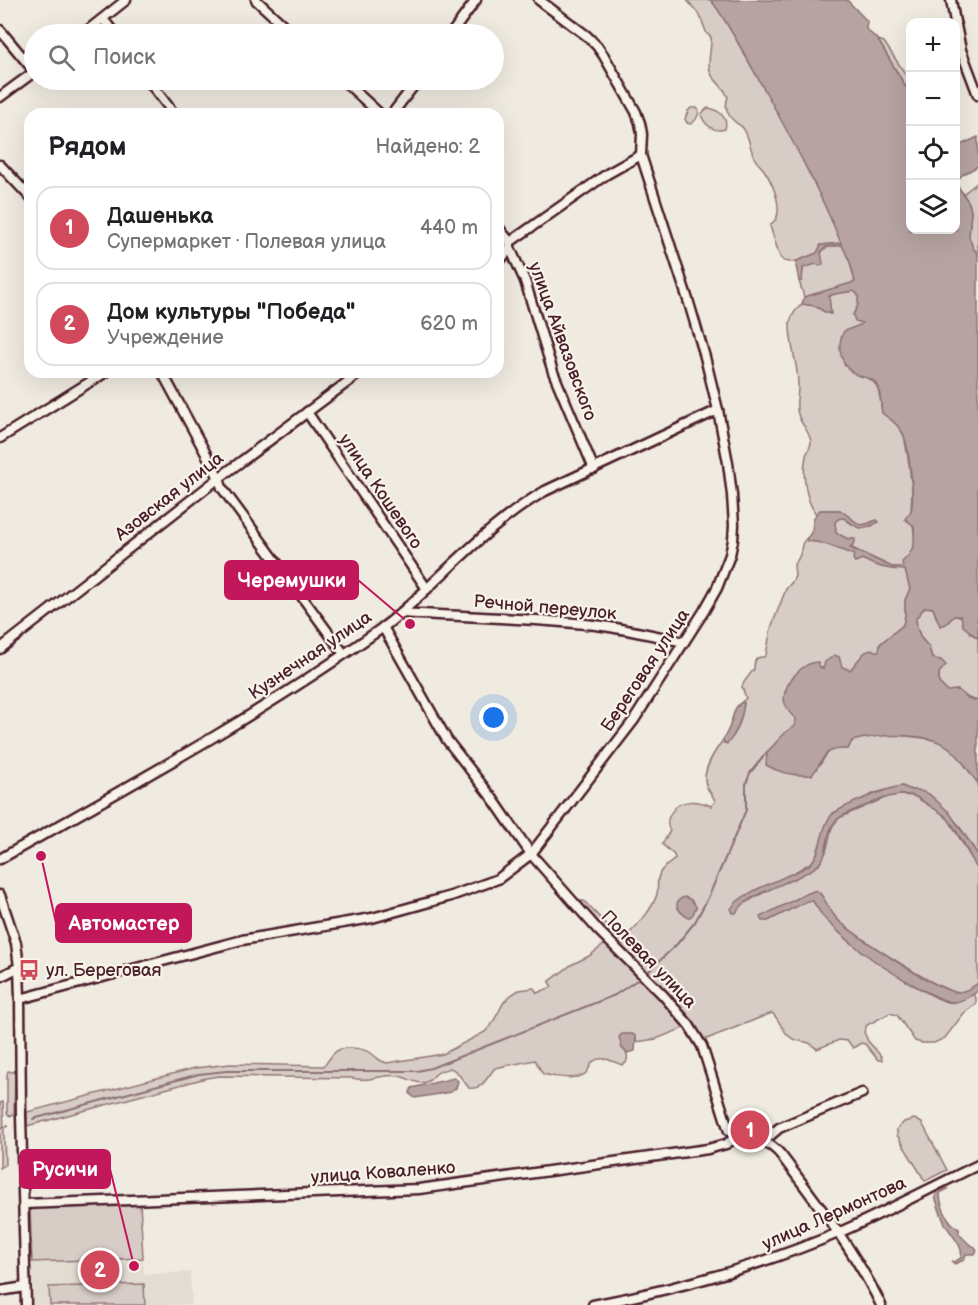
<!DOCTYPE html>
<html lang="ru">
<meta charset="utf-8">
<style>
body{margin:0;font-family:"Balsamiq Sans",sans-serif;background:#f2f2f2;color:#202124}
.controls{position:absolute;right:18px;top:18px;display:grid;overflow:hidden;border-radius:12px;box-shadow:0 6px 24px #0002}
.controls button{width:54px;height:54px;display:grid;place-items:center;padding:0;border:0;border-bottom:2px solid #e0e0e0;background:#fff;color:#202124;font:30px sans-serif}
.you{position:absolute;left:494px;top:718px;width:21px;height:21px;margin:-15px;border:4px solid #fff;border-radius:50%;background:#1a73e8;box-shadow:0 0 0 9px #1a73e833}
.badge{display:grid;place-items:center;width:39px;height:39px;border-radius:50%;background:#d1495b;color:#fff;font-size:20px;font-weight:700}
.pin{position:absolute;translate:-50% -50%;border:3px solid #fff;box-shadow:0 2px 6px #0006}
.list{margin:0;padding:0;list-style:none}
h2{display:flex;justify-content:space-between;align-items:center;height:78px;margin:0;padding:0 24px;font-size:26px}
h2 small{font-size:20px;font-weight:400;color:#757577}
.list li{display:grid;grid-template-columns:39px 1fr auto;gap:18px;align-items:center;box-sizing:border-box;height:84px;margin:0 12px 12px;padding:0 12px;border:2px solid #e0e0e0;border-radius:18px}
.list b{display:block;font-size:22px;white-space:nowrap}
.list p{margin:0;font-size:20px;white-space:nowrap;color:#757577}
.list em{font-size:20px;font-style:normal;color:#757577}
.icon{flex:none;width:33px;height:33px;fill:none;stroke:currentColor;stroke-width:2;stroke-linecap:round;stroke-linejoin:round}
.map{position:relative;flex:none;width:978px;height:1305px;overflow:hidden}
.search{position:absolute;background:#fff;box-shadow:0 6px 24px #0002;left:24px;top:24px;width:480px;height:66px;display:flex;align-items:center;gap:15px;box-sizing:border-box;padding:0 21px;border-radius:33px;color:#757577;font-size:22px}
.panel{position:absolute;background:#fff;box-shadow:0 6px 24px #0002;left:24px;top:108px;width:480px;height:270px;border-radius:18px}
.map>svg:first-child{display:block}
.built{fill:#e3dcd2}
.green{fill:#d8cdc6;stroke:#917678;stroke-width:1.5;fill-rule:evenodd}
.water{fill:#b7a4a2;stroke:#8b6f72;stroke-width:1.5}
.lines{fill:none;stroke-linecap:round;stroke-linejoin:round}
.stream{stroke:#8b6f72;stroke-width:2}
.minor-casing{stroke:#4a1f2b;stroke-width:13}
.minor{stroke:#f7f3e8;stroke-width:8}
.labels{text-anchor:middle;stroke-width:4.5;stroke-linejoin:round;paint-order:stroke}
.street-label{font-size:18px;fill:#4a1f2b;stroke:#f7f3e8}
.poi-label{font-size:18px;fill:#4a1f2b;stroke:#f7f3e8;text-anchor:start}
.leader{fill:none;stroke:#c2185b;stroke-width:2}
.callout-dot{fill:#c2185b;stroke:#f7f3e8;stroke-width:2}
.callout{fill:#c2185b;stroke:#c2185b;stroke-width:2}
.callout-label{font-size:20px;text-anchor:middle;font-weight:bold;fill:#fff}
</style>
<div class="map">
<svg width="978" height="1305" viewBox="0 0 978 1305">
<rect width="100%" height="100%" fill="#f0ebe0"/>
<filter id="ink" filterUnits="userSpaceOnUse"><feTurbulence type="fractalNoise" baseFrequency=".0167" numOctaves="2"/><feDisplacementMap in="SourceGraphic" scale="12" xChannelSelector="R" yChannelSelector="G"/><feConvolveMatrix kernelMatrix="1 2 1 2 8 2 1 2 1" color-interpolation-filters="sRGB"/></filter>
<g filter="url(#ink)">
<polygon class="built" points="143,1258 144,1274 190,1272 192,1305 33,1305 32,1262"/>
<g class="green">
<path d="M 687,0 L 711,0 L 720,12 C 763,86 808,163 842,243 L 821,245 L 817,253 L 797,261 L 790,262 L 784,261 L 780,257 L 770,226 C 772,223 774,221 776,219 C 783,206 771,180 764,170 C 761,166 757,163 755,159 C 750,150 749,135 743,128 C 741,125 737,124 735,122 C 727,115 724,107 728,97 C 723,86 719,85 713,77 C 705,68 712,48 711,37 L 707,34 L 700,16 Z"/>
<polygon points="878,40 884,42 910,81 910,94"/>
<path d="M 691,108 L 697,108 L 699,111 C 698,117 696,121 691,124 L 687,123 L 685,119 L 688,111 Z"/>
<path d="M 708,108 C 718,109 729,118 725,129 C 714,133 705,125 701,115 L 704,111 Z"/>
<polygon points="978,182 978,254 973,248 969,237 971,211 969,203 963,194"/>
<path d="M 842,245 L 850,262 L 855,282 L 804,297 L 799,281 L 802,280 L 803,268 L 816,264 C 824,246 823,247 842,245 Z"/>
<path d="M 854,291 L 859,295 L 858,305 L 853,315 L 862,323 L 860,325 L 857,375 C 881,379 879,392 882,413 L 895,422 L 904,435 L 909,464 L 912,491 L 911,510 L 915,540 L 910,555 L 904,567 L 892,567 L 850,547 L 853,546 L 852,538 L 848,539 L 836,533 L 835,522 C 844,513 844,520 852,524 C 857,526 866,526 872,526 L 876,523 L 873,521 L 867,524 L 860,525 L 840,510 L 820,510 L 816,514 C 805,499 802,474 806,456 C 807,452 810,448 811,443 C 811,432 800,424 798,414 C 795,404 798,397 798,387 C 799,366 789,345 790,323 C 791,315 796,310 802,304 L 815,306 L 825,312 L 830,314 L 829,297 L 834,294 Z"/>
<path d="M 807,538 L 808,541 L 820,542 L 854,555 L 855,562 L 862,559 C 876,566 889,570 905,569 L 910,589 L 905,600 L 905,616 L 903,625 L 880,644 L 880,652 L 865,653 L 850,670 L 842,667 L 839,657 L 823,669 L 819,666 L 789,712 L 796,719 L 795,726 L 767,752 L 820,765 C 828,750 830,748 848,749 L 852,741 L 870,736 L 896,735 L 924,738 L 942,742 L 955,752 L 978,783 L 978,855 L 958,824 L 918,790 L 911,790 L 902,786 L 875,793 L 833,813 L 827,823 L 816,856 L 812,862 L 795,872 L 754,891 L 739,908 L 743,904 L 774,887 L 796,878 L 819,865 L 826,852 L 832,827 L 839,818 L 889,796 L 900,795 L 914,796 L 940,812 L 949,820 L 978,870 L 978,983 C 972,988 965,992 957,992 C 939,992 856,935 839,921 C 831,914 826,903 821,894 L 806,894 L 761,917 L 768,921 L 807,901 L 813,901 C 833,935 873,959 905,980 C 916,986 935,999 947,1002 C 956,1004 965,998 973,994 L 976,998 L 976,1004 L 964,1013 L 945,1038 L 934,1043 L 922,1043 L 915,1041 L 897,1015 L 890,1013 L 867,1025 L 864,1032 L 868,1041 L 881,1056 L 882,1060 L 878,1060 L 865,1044 L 861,1043 L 853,1048 L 848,1041 L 839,1040 L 817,1049 C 814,1047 812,1044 809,1043 C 802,1040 798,1043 790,1037 C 782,1031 780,1020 772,1013 L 704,1040 C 689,1013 664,991 642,969 C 621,948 601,927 582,904 L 582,901 L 584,901 L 621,940 L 623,940 C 636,926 651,913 657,894 C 659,885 655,881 661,871 C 665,865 671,864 675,858 L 674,855 L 662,844 L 670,831 C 666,824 667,819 671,813 C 679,798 698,800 711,806 L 715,802 C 714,795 708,792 706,785 C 701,771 715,751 723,740 L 724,743 C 739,737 741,717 744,704 L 742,702 L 746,698 L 742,687 L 744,682 L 754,669 C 754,662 755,656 764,657 L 766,655 L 771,628 L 786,589 L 792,582 L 795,576 L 794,564 C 796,562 798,560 799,557 C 803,550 799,544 807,538 ZM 690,899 L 696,907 L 687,917 L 681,912 L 677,906 Z"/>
<polygon points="925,607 933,608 936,617 946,624 954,616 961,616 970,633 978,638 978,701 968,698 958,690 947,691 939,683 939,673 932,659 929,647 921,638 917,628 916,618"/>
<path d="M 605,944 L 658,997 L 684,1028 L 656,1039 L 636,1042 L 636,1037 L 622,1048 C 627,1053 629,1056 626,1063 L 622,1065 C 614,1062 601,1055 594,1061 C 590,1064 589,1070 586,1073 C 578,1081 553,1077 543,1074 L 535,1060 L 495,1068 C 486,1078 483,1090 469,1088 L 456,1071 L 450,1068 C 445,1070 441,1070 437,1073 C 433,1076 430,1081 426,1082 C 415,1085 408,1077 398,1076 C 382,1073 369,1083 352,1078 L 219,1076 L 206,1078 L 27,1126 L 27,1112 L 195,1068 L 230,1064 L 324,1066 C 327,1062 330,1058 333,1054 C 342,1045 360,1047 371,1053 C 378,1058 378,1061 387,1063 L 443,1054 L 485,1032 L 492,1024 L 504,1002 L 511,995 L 519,990 L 534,988 L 537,993 L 552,987 L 549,982 L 571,965 L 589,956 Z"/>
<polygon points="8,1071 13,1072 15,1074 14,1114 10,1116 7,1114 7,1074"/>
<polygon points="3,1102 5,1165 0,1168 0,1103"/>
<polygon points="914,1119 922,1123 947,1170 925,1181 897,1135 897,1129 904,1122"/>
<polygon points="140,1202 143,1258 32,1262 30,1206"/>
<polygon points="144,1284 145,1305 50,1305 49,1287"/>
</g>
<g class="water">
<path d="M 711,0 L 847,0 L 867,21 L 866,29 L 878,40 L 910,94 L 910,230 L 956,230 L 956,183 L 969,203 L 971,211 L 969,237 L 973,248 L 978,254 L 978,613 L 977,621 L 978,622 L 978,638 L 963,626 L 961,616 L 954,616 L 946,624 L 940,626 L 933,608 L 925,607 L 916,618 L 917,628 L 921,638 L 929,647 L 932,658 L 941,660 L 946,665 L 939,673 L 939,683 L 947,691 L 958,690 L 968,698 L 978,701 L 978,783 C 969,773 964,762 955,753 C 935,730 879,734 852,741 L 848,749 C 822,748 826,757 812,775 C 795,776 781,774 766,765 L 767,752 C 777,743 783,731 795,726 L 796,719 C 790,713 784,706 784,698 C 785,683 802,662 818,662 L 819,666 L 823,669 L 825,662 L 835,655 L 839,657 L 842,667 L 850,670 L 864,653 L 872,649 L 875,651 L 879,651 L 880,644 L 903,625 L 905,616 L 905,600 L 910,589 L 905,570 C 889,570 876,567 862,559 L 855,562 L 853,559 L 854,555 C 839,548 824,542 807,541 L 807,538 C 818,527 807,521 820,510 L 840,510 L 860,525 L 867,524 L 877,520 L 879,522 C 873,525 868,528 860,528 C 850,526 845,511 835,522 L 836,533 L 848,539 L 855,539 L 855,542 L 850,548 L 892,567 L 903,567 L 902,562 C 915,551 915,542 914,526 L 905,519 C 907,516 909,514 911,511 C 915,498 909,443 902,432 C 897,423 890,419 882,413 C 881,405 881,392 877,385 C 872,377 865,378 857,375 C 840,368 836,345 844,331 L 860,325 L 862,323 L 855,321 L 853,315 L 858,305 L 858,295 L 854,291 L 834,294 L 829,296 L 831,314 L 825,312 L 815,306 L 802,304 L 804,297 L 855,282 L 850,262 L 842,245 L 826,247 L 821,252 L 823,264 L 820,266 L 816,264 L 803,268 L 802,281 L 799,281 L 796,266 L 797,261 L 817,253 L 821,245 L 841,243 C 819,189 791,138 763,87 C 746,58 731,27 711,0 Z"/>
<polygon points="978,137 978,166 962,175 956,182 956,147"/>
<path d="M 742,702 L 744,703 C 742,718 737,733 727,744 L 724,743 L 723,740 C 725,735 729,730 730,725 C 734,716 733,707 742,702 Z"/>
<path d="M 902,786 L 911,790 L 918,790 L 929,794 L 949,812 L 978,855 L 978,870 C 968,854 961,834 948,819 C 943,813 936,810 930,806 C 925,803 919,798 914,796 C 898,792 884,798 870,804 C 859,809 842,813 834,823 C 824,836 830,854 818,865 C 799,882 748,891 736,913 L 733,913 L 731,909 C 740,891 789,878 807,866 C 823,856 819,831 830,817 C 837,807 888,788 902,786 Z"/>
<path d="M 816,890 C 826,898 829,911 838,920 C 853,934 939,992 957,992 C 965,992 972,988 978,983 L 978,991 C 971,996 962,1002 953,1002 C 941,1003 884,968 872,959 C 858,949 842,935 829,923 C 822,917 818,909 813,901 L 807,901 L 768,921 L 762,921 L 760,917 L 806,894 Z"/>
<path d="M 684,897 C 689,898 694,902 696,907 L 693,914 L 690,917 L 687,917 C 680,912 670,903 684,897 Z"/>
<polygon points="622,1034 633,1034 636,1037 635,1051 627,1053 622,1048 619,1037"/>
<polygon points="454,1078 458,1081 456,1088 451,1092 415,1098 411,1095 410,1092 412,1088"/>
<path d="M 947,1187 L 948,1189 L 940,1193 C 940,1206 948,1223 959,1229 L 959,1234 L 969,1244 L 975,1247 L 977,1250 L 975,1254 L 966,1254 L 964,1260 L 955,1264 L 951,1261 L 954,1262 L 961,1258 C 964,1245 951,1235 945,1224 C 941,1215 938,1206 935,1196 L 937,1192 Z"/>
</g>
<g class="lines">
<g class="stream">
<polyline points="647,973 677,944 695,922 708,898 746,810 746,784 750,773 767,752"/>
<polyline points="33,1119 199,1074 226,1071 417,1071 431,1068 615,995 637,980"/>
<polyline points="0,1128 8,1126"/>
</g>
<defs>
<g id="minor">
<polyline points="256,0 293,34"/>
<polyline points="951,0 955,22"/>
<polyline points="103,19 115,34"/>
<polyline points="956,25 961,50 978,95"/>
<polyline points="0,30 34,71"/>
<polyline points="83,34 126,0"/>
<polyline points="451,34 476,0"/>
<polyline points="148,80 174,114"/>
<polyline points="343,80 380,114"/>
<polyline points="0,97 34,72"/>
<polyline points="392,114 418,80"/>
<polyline points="0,165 30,197"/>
<polyline points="498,227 510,242 510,248 525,281 553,372 594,469"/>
<polyline points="510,242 607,174 641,155"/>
<polyline points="498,263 510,248"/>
<polyline points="162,372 219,478 222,488 344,654"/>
<polyline points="307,412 427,589"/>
<polyline points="0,438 106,372"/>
<path d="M 401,613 C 468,617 536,618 603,626 C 630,630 657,636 684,642"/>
<path d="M 383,627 L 447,740 L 493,799 L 531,854 L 598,930 L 663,995 L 689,1025 L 702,1046 L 729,1131 C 740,1139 754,1137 766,1143 C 772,1146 777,1150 781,1155 C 817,1203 855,1251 881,1305"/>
<polyline points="0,649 219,478 361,372"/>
<path d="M 0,859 C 129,786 260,715 382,628 C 400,615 416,599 433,583 C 468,550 502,516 545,491 L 718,410"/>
<polyline points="0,895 16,943 19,967 20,999 21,1116 26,1305"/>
<polyline points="0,977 19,967"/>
<polyline points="20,999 242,940 372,918 451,896 498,879 531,854 634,720 704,611 717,588 730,555 733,540 734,525 732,495 728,463 718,410 705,357 689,303 641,155 642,134 640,123 636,112 604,56 597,46 587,36 539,0"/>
<polyline points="764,1141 779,1128 862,1093"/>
<polyline points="24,1204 419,1189 708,1149 726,1144 739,1136"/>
<polyline points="0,1291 25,1287"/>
<path d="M 593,1305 C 676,1289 760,1266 838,1233 C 886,1212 932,1187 978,1165"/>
</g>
</defs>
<use href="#minor" class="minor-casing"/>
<use href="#minor" class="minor"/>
</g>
</g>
<defs>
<symbol id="bus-bare" viewBox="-9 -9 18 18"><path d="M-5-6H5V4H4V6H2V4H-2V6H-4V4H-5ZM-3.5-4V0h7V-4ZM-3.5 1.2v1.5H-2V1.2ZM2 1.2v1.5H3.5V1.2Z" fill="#d1495b" stroke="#f7f3e8" stroke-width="2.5" paint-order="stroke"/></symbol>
</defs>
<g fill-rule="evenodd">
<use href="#bus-bare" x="14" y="955" width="30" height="30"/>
</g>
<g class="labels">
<g class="street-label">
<text transform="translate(563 341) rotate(70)" y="6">улица Айвазовского</text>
<text transform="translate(381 491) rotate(56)" y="6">улица Кошевого</text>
<text transform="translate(169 496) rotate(-38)" y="6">Азовская улица</text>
<text transform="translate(545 607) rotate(5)" y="6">Речной переулок</text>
<text transform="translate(310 655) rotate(-34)" y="6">Кузнечная улица</text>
<text transform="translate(645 670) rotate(-56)" y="6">Береговая улица</text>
<text transform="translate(649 959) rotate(46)" y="6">Полевая улица</text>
<text transform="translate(383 1172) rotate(-4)" y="6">улица Коваленко</text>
<text transform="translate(834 1213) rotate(-24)" y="6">улица Лермонтова</text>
</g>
<g class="poi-label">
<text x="46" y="976">ул. Береговая</text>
</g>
</g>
<path class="leader" d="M410 624L358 580M41 856L56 923M134 1266L110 1169"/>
<g class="callout-dot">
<circle cx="410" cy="624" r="6"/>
<circle cx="41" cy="856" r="6"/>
<circle cx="134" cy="1266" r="6"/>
</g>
<g class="callout">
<rect x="225" y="561" width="133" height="38" rx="6"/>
<rect x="56" y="904" width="135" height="38" rx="6"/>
<rect x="20" y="1150" width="90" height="38" rx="6"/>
</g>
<g class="callout-label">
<text x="292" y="587">Черемушки</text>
<text x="124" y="930">Автомастер</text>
<text x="65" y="1176">Русичи</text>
</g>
</svg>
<div class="controls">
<button>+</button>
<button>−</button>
<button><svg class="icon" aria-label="locate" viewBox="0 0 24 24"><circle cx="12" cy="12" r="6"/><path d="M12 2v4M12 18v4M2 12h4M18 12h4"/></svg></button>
<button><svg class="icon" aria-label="layers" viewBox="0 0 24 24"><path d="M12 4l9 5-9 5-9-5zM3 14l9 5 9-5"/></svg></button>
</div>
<div class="you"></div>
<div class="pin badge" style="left:750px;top:1130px">1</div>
<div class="pin badge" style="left:100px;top:1270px">2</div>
<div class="search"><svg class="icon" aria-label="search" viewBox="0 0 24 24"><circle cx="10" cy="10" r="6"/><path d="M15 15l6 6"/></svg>Поиск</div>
<section class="panel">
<h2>Рядом<small>Найдено: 2</small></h2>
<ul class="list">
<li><span class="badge">1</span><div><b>Дашенька</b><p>Супермаркет · Полевая улица</p></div><em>440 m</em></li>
<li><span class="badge">2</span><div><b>Дом культуры &quot;Победа&quot;</b><p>Учреждение</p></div><em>620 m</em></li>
</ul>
</section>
</div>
